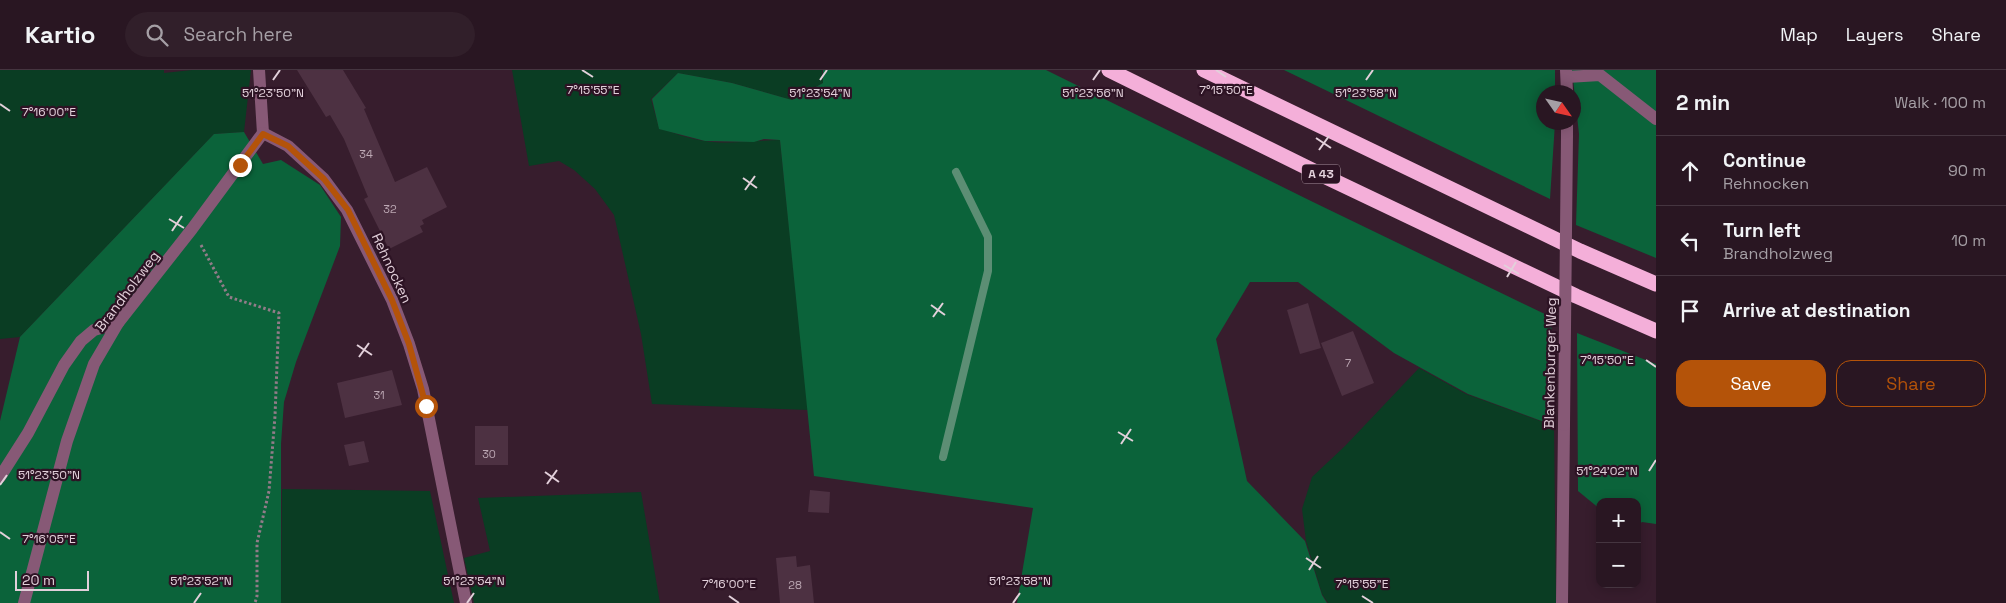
<!DOCTYPE html>
<meta charset="utf-8">
<style>
body{margin:0;font-family:"Space Grotesk",sans-serif;background:#311f2a;color:#f1f3f6}
.controls{position:absolute;right:15px;bottom:15px;display:grid;overflow:hidden;border-radius:10px;box-shadow:0 2px 12px #0003}
.controls button{width:45px;height:45px;display:grid;place-items:center;padding:0;border:0;border-bottom:1px solid #453540;background:#291622;color:#f1f3f6;font:25px sans-serif}
.compass{position:absolute;left:1536px;top:15px;width:45px;height:45px;border-radius:50%;background:#291622;box-shadow:0 2px 12px #0003;rotate:124deg}
.scale{position:absolute;left:15px;bottom:12px;width:74px;box-sizing:border-box;padding-left:5px;border:2px solid #e2d0da;border-top:0;font-size:14px;line-height:18px;white-space:nowrap;color:#e2d0da;-webkit-text-stroke:4px #2d1324;paint-order:stroke}
.stop{position:absolute;width:15px;height:15px;margin:-11px;border:4px solid #b45309;border-radius:50%;background:#fff}
.stop.end{background:#b45309;border-color:#fff;box-shadow:0 1px 5px #0008}
.list{margin:0;padding:0;list-style:none}
h2{display:flex;justify-content:space-between;align-items:center;height:65px;margin:0;padding:0 20px;font-size:21px}
h2 small{font-size:16px;font-weight:400;color:#a59fa5}
.list li{display:grid;grid-template-columns:32px 1fr auto;gap:15px;align-items:center;box-sizing:border-box;height:70px;padding:0 20px;border-top:1px solid #453540}
.list b{display:block;font-size:19px;white-space:nowrap}
.list p{margin:0;font-size:16px;white-space:nowrap;color:#a59fa5}
.list em{font-size:16px;font-style:normal;color:#a59fa5}
.actions{display:flex;gap:10px;padding:15px 20px}
.actions a{flex:1;padding:11px 0;border:1px solid #b45309;border-radius:15px;text-align:center;font-size:18px;color:#b45309}
.actions .main{background:#b45309;color:#fff}
.icon{flex:none;width:28px;height:28px;fill:none;stroke:currentColor;stroke-width:2;stroke-linecap:round;stroke-linejoin:round}
.map{position:relative;flex:none;width:1656px;height:533px;overflow:hidden}
header{display:flex;align-items:center;gap:30px;box-sizing:border-box;height:70px;padding:0 25px;background:#291622;border-bottom:1px solid #453540}
header strong{font-size:24px}
nav{display:flex;gap:28px;margin-inline-start:auto;font-size:18px}
.search{width:350px;height:45px;background:#311f2a;display:flex;align-items:center;gap:12px;box-sizing:border-box;padding:0 18px;border-radius:28px;color:#a59fa5;font-size:19px}
main{display:flex}
aside{flex:1;background:#291622}
.map>svg:first-child{display:block}
.green{fill:#0a3d23}
.forest{fill:#0b633a}
.lines{fill:none;stroke-linecap:round;stroke-linejoin:round}
.stream{stroke:#5c8e74;stroke-width:8}
.building{fill:#4d3142}
.path{stroke:#927c89;stroke-width:3;stroke-dasharray:2.5 2.5;stroke-linecap:butt}
.minor{stroke:#875976;stroke-width:12}
.highway{stroke:#f4afd9;stroke-width:15}
.minor-bridge{stroke:#875976;stroke-width:12}
.route{stroke:#b45309;stroke-width:6}
.ticks{fill:none;stroke:#e2d0da;stroke-width:2}
.labels{text-anchor:middle;stroke-width:4.5;stroke-linejoin:round;paint-order:stroke}
.number-label{font-size:11px;fill:#bda8b4}
.shield{fill:#2d1324;stroke:#ac97a3;stroke-width:1}
.shield-label{font-size:12px;font-weight:bold;fill:#e2d0da}
.street-label{font-size:14px;fill:#e2d0da;stroke:#2d1324}
.ticks-label{font-size:12px;text-anchor:middle;fill:#e2d0da;stroke:#2d1324;stroke-width:4.5;stroke-linejoin:round;paint-order:stroke}
</style>
<header>
<strong>Kartio</strong>
<div class="search"><svg class="icon" aria-label="search" viewBox="0 0 24 24"><circle cx="10" cy="10" r="6"/><path d="M15 15l6 6"/></svg>Search here</div>
<nav><a>Map</a><a>Layers</a><a>Share</a></nav>
</header>
<main>
<div class="map">
<svg width="1656" height="533" viewBox="0 0 1656 533">
<rect width="100%" height="100%" fill="#371d2d"/>
<g class="green">
<polygon points="0,0 164,0 164,3 192,0 251,0 244,62 214,64 20,267 0,269"/>
<path d="M 512,0 L 822,0 L 823,13 L 792,30 L 732,13 L 678,3 L 651,29 L 659,58 C 674,63 690,69 705,71 C 730,75 755,70 780,70 L 808,340 L 652,334 L 641,264 L 614,145 L 595,119 L 574,100 L 559,91 L 529,96 Z"/>
<polygon points="1419,298 1466,324 1554,356 1556,533 1328,533 1322,524 1306,471 1302,439 1312,407 1345,376"/>
<polygon points="282,419 430,421 454,533 281,533"/>
<polygon points="641,422 660,533 474,533 464,488 490,481 478,428"/>
</g>
<g class="forest">
<polygon points="823,0 1046,0 1313,132 1551,247 1555,356 1468,324 1394,283 1298,212 1250,212 1216,269 1247,411 1305,471 1322,525 1327,533 1017,533 1033,438 814,406 780,70 764,69 754,72 705,71 659,59 652,29 678,3 732,13 792,30 823,13"/>
<polygon points="1284,0 1555,0 1555,22 1544,22 1544,52 1555,53 1550,129"/>
<polygon points="1572,0 1656,0 1656,188 1576,155 1579,64"/>
<polygon points="244,62 263,94 281,90 320,115 341,147 340,176 296,292 284,332 281,374 281,533 0,533 0,351 20,267 214,64"/>
<polygon points="1577,263 1656,294 1656,454 1642,452 1637,456 1637,432 1600,432 1600,439 1578,421"/>
</g>
<g class="lines">
<polyline class="stream" points="943,387 988,201 988,167 956,102"/>
</g>
<g class="building">
<polygon points="297,0 343,0 366,38 364,39 395,112 427,97 447,137 422,150 424,154 420,156 423,162 389,179 364,129 368,127 344,69 330,45 326,47"/>
<polygon points="1308,233 1321,278 1300,284 1287,240"/>
<polygon points="1353,261 1374,313 1342,326 1321,273"/>
<polygon points="392,300 402,335 345,348 337,313"/>
<rect x="475" y="356" width="33" height="39"/>
<polygon points="364,371 369,392 349,396 344,375"/>
<polygon points="810,420 830,422 829,443 808,442"/>
<polygon points="796,486 797,497 810,495 814,533 780,533 776,488"/>
</g>
<g class="lines">
<polyline class="path" points="201,175 229,227 279,243 275,346 269,421 257,473 257,526 255,533"/>
<g class="minor">
<polyline points="259,0 263,63"/>
<polyline points="1566,0 1567,22"/>
<polyline points="1567,7 1600,5 1656,49"/>
<polyline points="1567,52 1567,65"/>
<polyline points="263,63 288,76 324,109 347,140 392,230 409,274 423,319 466,533"/>
<polyline points="0,407 28,363 64,295 81,271 94,260 118,253"/>
<polyline points="24,533 67,371 94,294 118,253 192,159 263,63"/>
<polyline points="1562,533 1564,355"/>
</g>
<g class="highway">
<polyline points="1109,0 1326,107 1576,226 1656,261"/>
<polyline points="1204,0 1580,181 1656,214"/>
</g>
<polyline class="minor-bridge" points="1564,355 1567,65"/>
</g>
<g class="lines">
<polyline class="route" points="240,95 263,64 288,76 324,109 348,140 392,230 409,274 426,336"/>
</g>
<path class="ticks" d="M 582,0 L 593,7M 1216,0 L 1226,7M 273,10 L 280,0M 820,10 L 827,0M 1093,10 L 1100,0M 1366,10 L 1373,0M 0,34 L 10,41M 1316,68 L 1331,78M 1319,80 L 1329,66M 743,108 L 757,118M 745,120 L 755,106M 169,149 L 184,158M 172,161 L 182,146M 1504,195 L 1519,204M 1507,207 L 1516,192M 931,235 L 945,245M 933,247 L 943,233M 357,275 L 372,285M 359,287 L 369,273M 1646,290 L 1656,297M 1118,362 L 1133,371M 1121,374 L 1131,359M 1649,401 L 1656,390M 545,402 L 559,412M 547,414 L 557,400M 0,415 L 7,405M 0,462 L 10,469M 1306,488 L 1321,498M 1309,500 L 1318,486M 729,526 L 739,533M 1362,526 L 1373,533M 194,533 L 201,523M 467,533 L 474,523M 1013,533 L 1020,523"/>
<g class="labels">
<g class="number-label">
<text x="366" y="88">34</text>
<text x="390" y="143">32</text>
<text x="1348" y="297">7</text>
<text x="379" y="329">31</text>
<text x="489" y="388">30</text>
<text x="795" y="519">28</text>
</g>
<rect class="shield" x="1302" y="94.5" width="38" height="19" rx="4"/>
<g class="shield-label">
<text x="1321" y="108">A 43</text>
</g>
<g class="street-label">
<text transform="translate(392 198) rotate(65)" y="5">Rehnocken</text>
<text transform="translate(127 221) rotate(-53)" y="5">Brandholzweg</text>
<text transform="translate(1550 293) rotate(-89)" y="5">Blankenburger Weg</text>
</g>
</g>
<g class="ticks-label">
<text x="593" y="24">7°15'55"E</text>
<text x="1226" y="24">7°15'50"E</text>
<text x="1366" y="27">51°23'58"N</text>
<text x="273" y="27">51°23'50"N</text>
<text x="820" y="27">51°23'54"N</text>
<text x="1093" y="27">51°23'56"N</text>
<text x="49" y="46">7°16'00"E</text>
<text x="1607" y="294">7°15'50"E</text>
<text x="1607" y="405">51°24'02"N</text>
<text x="49" y="409">51°23'50"N</text>
<text x="49" y="473">7°16'05"E</text>
<text x="201" y="515">51°23'52"N</text>
<text x="474" y="515">51°23'54"N</text>
<text x="1020" y="515">51°23'58"N</text>
<text x="729" y="518">7°16'00"E</text>
<text x="1362" y="518">7°15'55"E</text>
</g>
</svg>
<div class="controls">
<button>+</button>
<button>−</button>
</div>
<svg class="compass" viewBox="-18 -18 36 36"><path d="M0-13l5 13h-10z" fill="#e53935"/><path d="M0 13l5-13h-10z" fill="#a59fa5"/></svg>
<div class="scale">20 m</div>
<div class="stop" style="left:426px;top:336px"></div>
<div class="stop end" style="left:240px;top:95px"></div>
</div>
<aside>
<h2>2 min<small>Walk · 100 m</small></h2>
<ul class="list">
<li><svg class="icon" aria-label="ahead" viewBox="0 0 24 24"><path d="M12 20V5M6 11l6-6 6 6"/></svg><div><b>Continue</b><p>Rehnocken</p></div><em>90 m</em></li>
<li><svg class="icon" aria-label="left" viewBox="0 0 24 24"><path d="M17 20v-9H6M10 6l-5 5 5 5"/></svg><div><b>Turn left</b><p>Brandholzweg</p></div><em>10 m</em></li>
<li><svg class="icon" aria-label="arrive" viewBox="0 0 24 24"><path d="M6 21V4h12l-3 4 3 4H6"/></svg><div><b>Arrive at destination</b></div></li>
</ul>
<div class="actions"><a class="main">Save</a><a>Share</a></div>
</aside>
</main>
